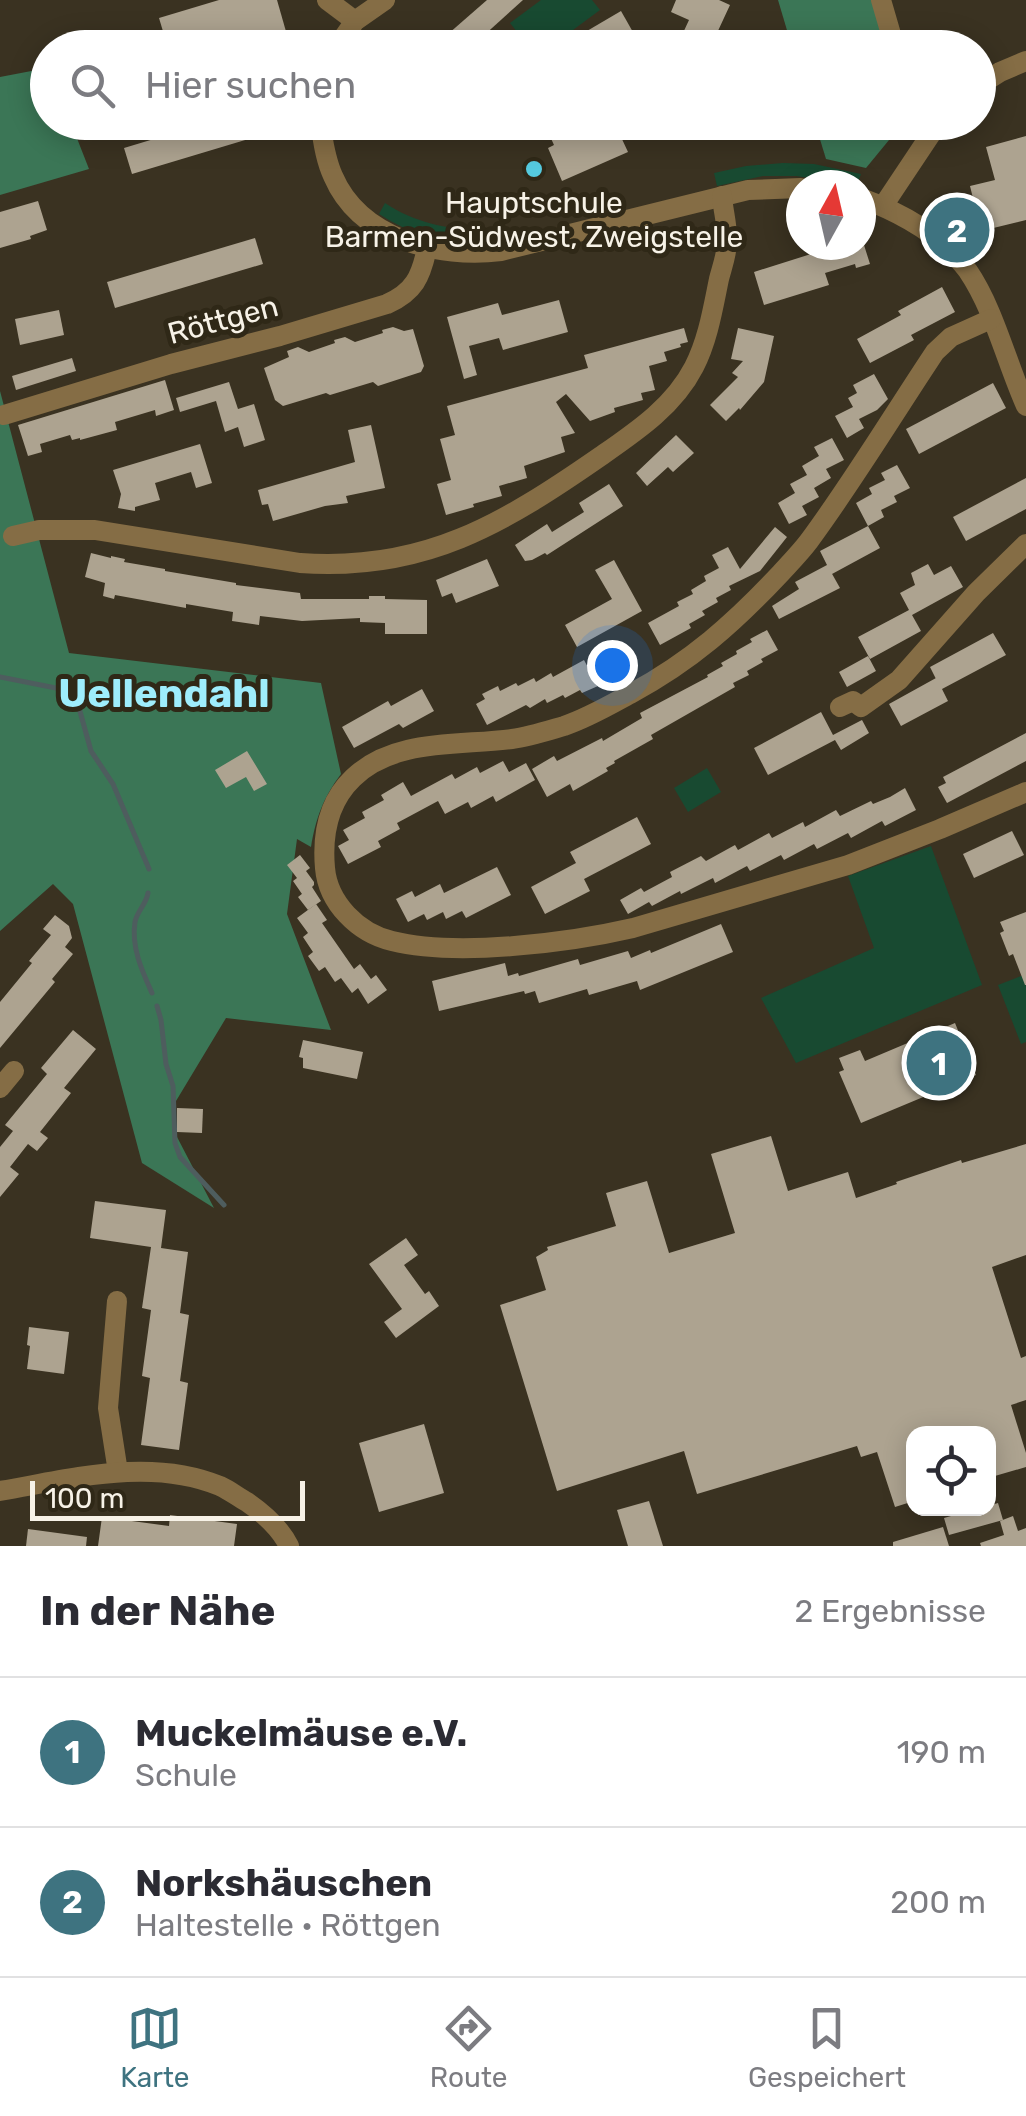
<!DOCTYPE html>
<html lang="de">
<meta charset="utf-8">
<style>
body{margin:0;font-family:Rubik,sans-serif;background:#f7f7f7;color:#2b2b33}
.controls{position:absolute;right:30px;bottom:30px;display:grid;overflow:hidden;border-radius:20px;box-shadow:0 5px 25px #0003}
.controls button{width:90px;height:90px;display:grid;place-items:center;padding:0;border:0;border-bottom:2px solid #e1e1e2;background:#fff;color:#2b2b33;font:50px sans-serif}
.compass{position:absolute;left:786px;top:170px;width:90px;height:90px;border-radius:50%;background:#fff;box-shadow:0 5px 25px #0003;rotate:8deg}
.scale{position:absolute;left:30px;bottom:25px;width:275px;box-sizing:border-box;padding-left:10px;border:5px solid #f7f2e7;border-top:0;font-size:28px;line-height:35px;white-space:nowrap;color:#f7f2e7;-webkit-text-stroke:8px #2f2817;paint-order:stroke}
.you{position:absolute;left:612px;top:665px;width:35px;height:35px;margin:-25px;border:8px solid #fff;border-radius:50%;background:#1a73e8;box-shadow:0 0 0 15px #1a73e833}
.badge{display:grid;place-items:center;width:65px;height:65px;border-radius:50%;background:#3e7380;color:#fff;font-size:32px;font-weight:700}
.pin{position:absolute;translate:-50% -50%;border:5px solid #fff;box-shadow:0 2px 10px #0006}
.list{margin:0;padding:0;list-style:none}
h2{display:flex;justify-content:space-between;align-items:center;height:130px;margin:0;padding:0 40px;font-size:42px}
h2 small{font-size:32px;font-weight:400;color:#7c7c81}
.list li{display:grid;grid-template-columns:65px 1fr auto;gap:30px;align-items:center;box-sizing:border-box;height:150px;padding:0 40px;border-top:2px solid #e1e1e2}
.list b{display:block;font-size:38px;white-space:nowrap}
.list p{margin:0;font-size:32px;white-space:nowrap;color:#7c7c81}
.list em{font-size:32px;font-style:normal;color:#7c7c81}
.icon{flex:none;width:55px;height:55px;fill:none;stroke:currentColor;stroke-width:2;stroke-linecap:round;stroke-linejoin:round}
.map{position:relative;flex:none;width:1026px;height:1546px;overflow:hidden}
.search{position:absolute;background:#fff;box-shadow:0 5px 25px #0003;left:30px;right:30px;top:30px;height:110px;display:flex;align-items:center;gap:25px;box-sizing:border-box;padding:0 35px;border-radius:55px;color:#7c7c81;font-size:38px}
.sheet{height:430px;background:#fff}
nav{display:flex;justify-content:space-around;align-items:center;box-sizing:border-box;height:140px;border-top:2px solid #e1e1e2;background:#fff;font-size:28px;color:#7c7c81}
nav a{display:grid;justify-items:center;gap:5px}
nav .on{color:#3e7380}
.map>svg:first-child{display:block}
.green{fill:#184a31}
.forest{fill:#3b7656}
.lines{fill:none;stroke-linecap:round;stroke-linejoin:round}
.stream{stroke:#4e5d5e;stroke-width:5}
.building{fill:#ada390}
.minor{stroke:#856d45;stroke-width:20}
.poi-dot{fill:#55cadf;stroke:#2f2817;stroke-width:4}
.labels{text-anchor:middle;stroke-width:10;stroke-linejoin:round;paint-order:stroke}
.poi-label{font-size:30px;fill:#f7f2e7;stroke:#2f2817}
.street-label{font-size:30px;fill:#f7f2e7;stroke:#2f2817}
.district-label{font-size:40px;font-weight:bold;fill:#9eedfc;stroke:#2f2817}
</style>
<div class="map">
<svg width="1026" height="1546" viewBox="0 0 1026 1546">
<rect width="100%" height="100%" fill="#3a3221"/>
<g class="green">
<polygon points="541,0 592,0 600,10 550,47 529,47 510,23"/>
<polygon points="783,163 814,164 861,174 857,185 796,176 763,176 717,186 714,173 746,166"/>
<path d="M 385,203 C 418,225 455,231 494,229 L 496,242 C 454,245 414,237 379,214 Z"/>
<polygon points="707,768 721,792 688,812 674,788"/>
<polygon points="931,846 982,985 796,1063 761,998 874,948 848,876"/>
<polygon points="1026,974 1026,1042 1021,1044 998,985"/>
</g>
<g class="forest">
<polygon points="778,0 877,0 891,47 792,47"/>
<polygon points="47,68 48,122 71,123 89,169 0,195 0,77"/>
<polygon points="815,123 815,122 903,123 866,168 826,159"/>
<path d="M 0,391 L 69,653 L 321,683 L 341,774 C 323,798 316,818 311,847 L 297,839 L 287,914 L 331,1030 L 226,1018 L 176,1101 L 176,1135 L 214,1208 L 142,1163 L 73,904 L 53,884 L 0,931 Z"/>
</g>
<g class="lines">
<g class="stream">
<polyline points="0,677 61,689 76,697 91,751 113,784 149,869"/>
<path d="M 148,893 C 146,905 137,911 135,922 C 131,947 142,971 152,993"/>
<polyline points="157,1006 161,1020 166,1064 173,1086 175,1143 180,1157 224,1205"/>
</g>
</g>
<g class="building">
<polygon points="219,0 277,0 287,35 246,48 168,48 159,18"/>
<polygon points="487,0 523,0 470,48 432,48"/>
<polygon points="676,0 719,0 730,5 717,33 713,30 706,48 676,48 689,20 671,12"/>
<polygon points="621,11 642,48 558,48"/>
<polygon points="196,122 291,122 292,126 132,174 124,148 197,126"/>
<polygon points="564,122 614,122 628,152 562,181 548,148 554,145 548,132"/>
<polygon points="1026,136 1026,220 981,231 970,186 995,180 986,147"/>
<polygon points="38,201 47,230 30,236 31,239 0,248 0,212"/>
<polygon points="255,238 263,264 115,308 107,282"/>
<polygon points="808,245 864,245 870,264 856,268 855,264 825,273 829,285 764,305 754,272 811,254"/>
<polygon points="942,287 955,312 911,335 914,340 870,363 857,339 901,315 898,311"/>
<polygon points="559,300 568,332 503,350 499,338 469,346 477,375 464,379 447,317 498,303 502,315"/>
<polygon points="59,310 64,335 20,345 15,319"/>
<polygon points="393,327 404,331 413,329 424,366 421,372 378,386 373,382 330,395 326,393 283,406 275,400 264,368 289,357 287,351 298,347 309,352 335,343 334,340 345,337 355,342 383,333 382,330"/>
<polygon points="684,328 688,342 680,344 681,347 664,352 667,361 649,366 655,390 641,393 643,400 614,408 615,412 590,421 566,394 556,402 575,433 561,437 565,452 524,466 527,478 499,486 502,496 473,504 474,507 446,515 437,484 451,480 440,439 455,435 447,406 588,368 584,355"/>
<polygon points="738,328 774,336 764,382 740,410 739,408 726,421 710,405 738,377 732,373 743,361 731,359"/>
<polygon points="72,358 76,371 16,390 12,376"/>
<polygon points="874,374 888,399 877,410 859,419 864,428 847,438 835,416 853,407 848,398 857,393 853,385"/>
<polygon points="165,380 174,410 156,416 155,410 115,422 117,430 80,440 80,438 72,440 70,435 40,444 42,452 28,456 18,425"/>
<polygon points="229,382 238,409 254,404 265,440 244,447 238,427 225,432 216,401 180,412 176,398"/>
<polygon points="993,383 1006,408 919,454 906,429"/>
<polygon points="371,425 385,488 346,496 348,503 325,506 273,521 268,504 262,505 258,490 355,462 348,430"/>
<polygon points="676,435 694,453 673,472 668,467 647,486 636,473"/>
<polygon points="832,438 844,460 826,469 831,478 814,488 819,497 802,506 807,515 789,524 778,503 795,493 790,484 807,475 802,466 819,456 814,447"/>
<polygon points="200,444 212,483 196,488 191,472 155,483 160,500 135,507 135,511 118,508 121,494 113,470"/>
<polygon points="897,465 910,488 894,496 897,502 881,510 884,517 868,526 856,503 872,494 869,488 885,480 881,473"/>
<polygon points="1026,478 1026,509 966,541 953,517"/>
<polygon points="609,484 623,506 547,555 545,553 532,560 525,561 515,545 547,524 552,532 584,512 579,503"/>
<polygon points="868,526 880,548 832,574 831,572 840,588 779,619 772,606 799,589 795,582 827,565 820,551"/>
<polygon points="775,527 787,537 760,571 729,586 731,590 716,598 718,602 702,611 705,615 689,624 691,628 660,645 648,623 679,606 677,602 693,594 691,590 706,581 704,576 719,568 712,555 728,547 740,569"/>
<polygon points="91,553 111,558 111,556 125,559 124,562 165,569 165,571 236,583 236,585 300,593 301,599 369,599 369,596 385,596 385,599 427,600 427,634 385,634 385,623 360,622 360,618 302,621 260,616 259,625 232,621 233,612 186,604 186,608 115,595 114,599 103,596 105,583 85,577"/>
<polygon points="487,559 499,586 456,603 452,593 442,597 436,580"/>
<polygon points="614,560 642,611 577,647 565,625 612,599 595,570"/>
<polygon points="928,564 934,575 951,566 963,587 912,615 921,631 870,659 858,637 909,610 900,593 915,585 911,573"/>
<polygon points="767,630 778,650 761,659 763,662 747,671 749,675 733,683 735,687 651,735 653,739 614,761 615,763 606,768 608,771 573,791 570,784 547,797 532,769 554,756 557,761 602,738 603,741 642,718 640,713 708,677 707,675 723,666 721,663 737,654 736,651 752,642 750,639"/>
<polygon points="993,633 1006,655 942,689 948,701 901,726 889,704 936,678 938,683 930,667"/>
<polygon points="868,656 876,671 847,687 839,672"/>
<polygon points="584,660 598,686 582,693 580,690 565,698 563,695 547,703 545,699 530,708 526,705 487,725 476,704 485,699 482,694 498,686 500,691 516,683 518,686 534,678 536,682 551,673 553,677"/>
<polygon points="422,689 434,711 403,728 399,724 354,748 342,727 388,701 391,706"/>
<polygon points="821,712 833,735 860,721 862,720 869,733 841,750 835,740 768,775 754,748"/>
<polygon points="1026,733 1026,761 947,803 938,787 946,783 943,777"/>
<polygon points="247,751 267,784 254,791 246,777 226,788 215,770"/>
<polygon points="503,761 509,772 526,763 535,780 496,802 493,796 471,808 468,802 445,814 438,801 397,823 400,829 378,841 381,847 348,864 338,846 349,840 343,830 365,818 362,812 384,800 381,795 403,782 411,796 452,774 455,779 477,767 480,773"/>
<polygon points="905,788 916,810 885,826 882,821 851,838 848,833 817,849 814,844 784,860 781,855 750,871 747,866 715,883 713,878 681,894 680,891 652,906 649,902 628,914 620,900 641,888 644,892 672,877 670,872 701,856 706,861 735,845 738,850 769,833 772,838 803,822 805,827 836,810 840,816 871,801 873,804 890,797"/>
<polygon points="637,817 651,844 584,879 590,891 545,914 531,887 576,863 570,852"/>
<polygon points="1012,831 1024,855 974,878 963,854"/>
<polygon points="300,855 310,868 306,871 314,882 314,885 312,887 321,901 308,910 298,897 307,890 302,894 293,881 297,878 287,865"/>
<polygon points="497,867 511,895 466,918 462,911 446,919 443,912 427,920 424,914 408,922 396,899 412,891 415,897 440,884 444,893"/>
<polygon points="316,904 327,920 322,923 354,969 360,964 371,979 376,975 387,990 368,1004 358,988 352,993 341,978 335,982 325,967 319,971 308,956 313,952 303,937 308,933 297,918"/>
<polygon points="1026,912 1026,985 1025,985 1013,954 1009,956 1000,933 1004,931 1000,922"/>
<polygon points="55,915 69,926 72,938 65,947 73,954 52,979 55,982 0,1048 0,1002 32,963 29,961 51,935 43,929"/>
<polygon points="721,924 733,952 640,990 637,981 589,995 587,989 539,1003 535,991 525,994 524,991 439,1011 432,981 505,963 508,976 518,973 519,976 578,959 580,965 628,951 631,958 650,950 651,953"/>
<polygon points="955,1023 976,1075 861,1123 839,1072 844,1070 839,1058 860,1050 865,1061"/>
<polygon points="73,1030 96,1049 64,1088 71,1093 40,1132 48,1138 37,1151 28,1144 10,1167 19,1174 0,1197 0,1147 13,1131 5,1125 47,1074 41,1068"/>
<polygon points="303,1040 363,1052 357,1079 303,1068 303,1058 299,1057"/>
<polygon points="177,1108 203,1109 202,1133 177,1132"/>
<polygon points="771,1136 788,1191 848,1172 856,1198 897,1184 896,1182 961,1160 962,1163 1026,1144 1026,1255 992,1267 1021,1358 1026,1356 1026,1400 1011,1405 1026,1453 1026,1467 988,1478 988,1434 914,1434 914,1501 895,1507 877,1452 861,1457 857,1446 697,1494 684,1451 557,1491 500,1305 546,1290 536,1257 548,1250 547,1247 616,1226 606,1193 647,1181 669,1253 735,1233 711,1154"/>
<polygon points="95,1201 166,1210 161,1248 188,1252 180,1313 189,1315 180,1381 188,1383 179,1450 141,1445 150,1378 142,1376 151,1310 142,1308 151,1247 90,1238"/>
<polygon points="406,1238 418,1255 404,1265 425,1294 429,1291 439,1306 396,1338 384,1322 402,1309 369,1264"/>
<polygon points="29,1327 69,1332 64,1374 27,1369 30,1346 27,1345"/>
<polygon points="424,1424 444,1493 379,1512 359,1443"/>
<polygon points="649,1501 663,1546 628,1546 617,1510"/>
<polygon points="998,1503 1003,1520 949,1535 944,1518 979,1508 988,1508 988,1506"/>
<polygon points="170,1515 237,1524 234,1546 98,1546 102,1517 169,1526"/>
<polygon points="1013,1516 1018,1531 1026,1528 1026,1546 981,1546 980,1543 1004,1535 1000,1521"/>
<polygon points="943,1527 949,1546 893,1546 893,1542"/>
<polygon points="28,1529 87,1537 86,1546 26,1546"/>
</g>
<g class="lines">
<g class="minor">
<polyline points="327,0 355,21"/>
<polyline points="881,0 895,48"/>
<polyline points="336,48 355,21 385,0"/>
<polyline points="978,86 1000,72 1026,61"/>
<path d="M 320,122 C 323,140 325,159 333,176 C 360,239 439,259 501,251 L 748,190 L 801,188"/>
<path d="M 861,198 C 902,213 942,235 968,271 C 994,309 1007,364 1026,406"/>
<polyline points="883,206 939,122"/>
<path d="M 991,319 L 951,337 L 935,352 C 893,415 854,480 809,541 C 800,553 789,564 779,575 C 733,624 691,661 632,693 C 610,705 588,718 564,726 C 547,731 529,737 512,739 C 460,746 394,738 353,778 C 328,802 322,834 325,868 C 328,903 358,933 392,941 C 456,957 568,943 633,928 L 848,865 L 940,829 L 1026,792"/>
<path d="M 4,415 L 171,364 L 280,336 L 387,304 C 414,292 421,277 427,248"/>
<path d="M 13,536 L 39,530 L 95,530 L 300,563 C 424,572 503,524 601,456 C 637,431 674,406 694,367 C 708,340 713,308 719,279 C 722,267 727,254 727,242 C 728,227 723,211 722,196"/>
<polyline points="840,707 853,701 861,707 899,680 976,593 1026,544"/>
<polyline points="0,1088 14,1071"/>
<polyline points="117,1301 108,1408 118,1472"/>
<path d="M 0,1491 C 71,1479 150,1457 220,1486 C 229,1490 238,1497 247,1502 C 263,1513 280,1528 289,1546"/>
</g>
</g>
<circle class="poi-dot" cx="534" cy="169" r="10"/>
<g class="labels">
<g class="poi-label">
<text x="534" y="213">Hauptschule<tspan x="534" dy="34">Barmen-Südwest, Zweigstelle</tspan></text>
</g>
<g class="street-label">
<text transform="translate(223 320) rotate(-15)" y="10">Röttgen</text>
</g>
<g class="district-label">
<text x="164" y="707">Uellendahl</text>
</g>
</g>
</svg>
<div class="controls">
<button><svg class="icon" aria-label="locate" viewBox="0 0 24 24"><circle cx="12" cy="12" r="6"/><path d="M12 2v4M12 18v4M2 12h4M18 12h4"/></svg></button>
</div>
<svg class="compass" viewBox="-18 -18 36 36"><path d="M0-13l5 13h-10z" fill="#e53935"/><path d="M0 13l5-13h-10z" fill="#7c7c81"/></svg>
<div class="scale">100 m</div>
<div class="you"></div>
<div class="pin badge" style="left:939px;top:1063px">1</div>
<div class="pin badge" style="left:957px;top:230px">2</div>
<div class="search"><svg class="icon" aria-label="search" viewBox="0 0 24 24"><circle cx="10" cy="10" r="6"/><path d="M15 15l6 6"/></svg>Hier suchen</div>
</div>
<section class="sheet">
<h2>In der Nähe<small>2 Ergebnisse</small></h2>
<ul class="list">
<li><span class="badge">1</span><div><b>Muckelmäuse e.V.</b><p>Schule</p></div><em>190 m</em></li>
<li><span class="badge">2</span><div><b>Norkshäuschen</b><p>Haltestelle · Röttgen</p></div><em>200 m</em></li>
</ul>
</section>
<nav>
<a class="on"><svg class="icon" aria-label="map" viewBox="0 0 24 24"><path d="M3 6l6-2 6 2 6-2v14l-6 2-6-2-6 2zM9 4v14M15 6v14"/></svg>Karte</a>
<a><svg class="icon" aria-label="directions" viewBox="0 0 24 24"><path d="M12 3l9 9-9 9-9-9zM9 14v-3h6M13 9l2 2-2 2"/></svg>Route</a>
<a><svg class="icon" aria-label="saved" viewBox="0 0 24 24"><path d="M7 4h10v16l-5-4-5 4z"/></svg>Gespeichert</a>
</nav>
